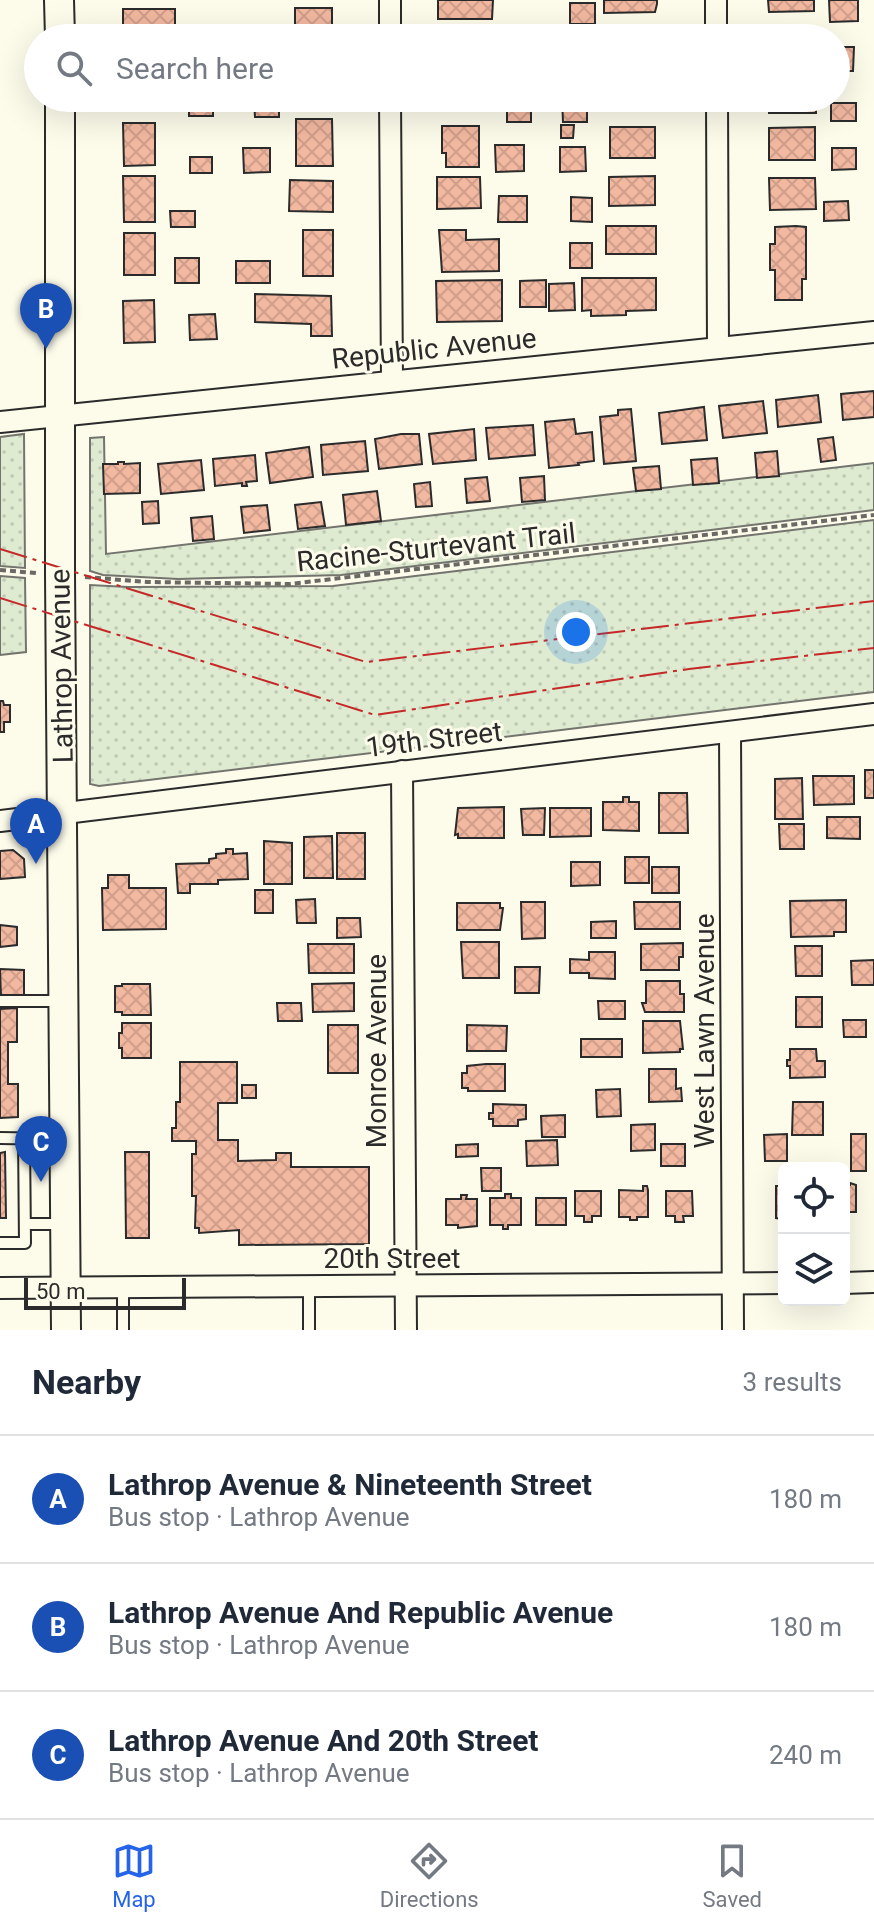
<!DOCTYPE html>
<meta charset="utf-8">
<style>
body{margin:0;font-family:Roboto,sans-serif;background:#f2f2f3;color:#1f2937}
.controls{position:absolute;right:24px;bottom:24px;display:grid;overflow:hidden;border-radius:12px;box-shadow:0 8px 32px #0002}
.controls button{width:72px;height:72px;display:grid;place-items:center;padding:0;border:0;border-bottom:2px solid #e0e1e3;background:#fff;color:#1f2937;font:40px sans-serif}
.scale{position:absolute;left:24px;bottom:20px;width:162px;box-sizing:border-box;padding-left:8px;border:4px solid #2b2b2b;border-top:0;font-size:22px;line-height:28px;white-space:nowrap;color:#2b2b2b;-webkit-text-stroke:6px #fdfbea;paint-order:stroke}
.you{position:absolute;left:576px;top:632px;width:28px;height:28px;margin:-20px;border:6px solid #fff;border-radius:50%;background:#1a73e8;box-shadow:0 0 0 12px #1a73e833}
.badge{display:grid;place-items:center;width:52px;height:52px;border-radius:50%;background:#2563eb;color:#fff;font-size:26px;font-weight:700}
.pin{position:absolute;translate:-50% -66px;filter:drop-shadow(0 2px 4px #0008)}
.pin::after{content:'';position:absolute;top:42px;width:28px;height:24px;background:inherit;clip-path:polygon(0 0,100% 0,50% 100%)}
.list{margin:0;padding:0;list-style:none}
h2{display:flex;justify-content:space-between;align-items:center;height:104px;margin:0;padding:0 32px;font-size:34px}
h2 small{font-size:26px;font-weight:400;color:#747a83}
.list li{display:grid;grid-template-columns:52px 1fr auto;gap:24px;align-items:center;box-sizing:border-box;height:128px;padding:0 32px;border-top:2px solid #e0e1e3}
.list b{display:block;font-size:30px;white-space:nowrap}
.list p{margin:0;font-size:26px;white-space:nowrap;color:#747a83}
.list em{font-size:26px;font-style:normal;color:#747a83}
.icon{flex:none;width:44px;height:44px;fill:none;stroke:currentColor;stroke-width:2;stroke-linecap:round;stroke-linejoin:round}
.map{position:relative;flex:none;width:874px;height:1330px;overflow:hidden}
.search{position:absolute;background:#fff;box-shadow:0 8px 32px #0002;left:24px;right:24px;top:24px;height:88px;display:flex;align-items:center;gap:20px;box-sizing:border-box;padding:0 28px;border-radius:44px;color:#747a83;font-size:30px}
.sheet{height:488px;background:#fff}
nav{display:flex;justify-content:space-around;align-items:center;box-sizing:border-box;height:112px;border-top:2px solid #e0e1e3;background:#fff;font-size:22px;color:#747a83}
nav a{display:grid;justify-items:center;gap:4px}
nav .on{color:#2563eb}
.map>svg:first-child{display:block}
.grass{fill:url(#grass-dots);stroke:#74746e;stroke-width:2}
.building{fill:url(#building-cross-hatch);stroke:#2b2b2b;stroke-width:2}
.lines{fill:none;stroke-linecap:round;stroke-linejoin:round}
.lane-casing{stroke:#2b2b2b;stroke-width:14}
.street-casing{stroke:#2b2b2b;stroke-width:24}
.secondary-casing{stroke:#2b2b2b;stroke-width:32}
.path{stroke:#6a6964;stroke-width:4;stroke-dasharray:6 4;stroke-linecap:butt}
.lane{stroke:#fdfbea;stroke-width:10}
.street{stroke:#fdfbea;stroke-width:20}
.secondary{stroke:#fdfbea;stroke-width:28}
.power{stroke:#c62828;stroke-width:2;stroke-dasharray:28 6 4 6;stroke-linecap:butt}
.labels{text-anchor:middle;stroke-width:6;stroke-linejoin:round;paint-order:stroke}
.street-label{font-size:28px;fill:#2b2b2b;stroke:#fdfbea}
</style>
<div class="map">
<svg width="874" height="1330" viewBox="0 0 874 1330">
<defs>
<pattern id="grass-dots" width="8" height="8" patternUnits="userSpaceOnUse" patternTransform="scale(2)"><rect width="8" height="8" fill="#deebd1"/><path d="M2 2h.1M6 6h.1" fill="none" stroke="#bfcab4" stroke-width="1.8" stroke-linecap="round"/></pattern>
<pattern id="building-cross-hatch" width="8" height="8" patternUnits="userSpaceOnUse" patternTransform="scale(2)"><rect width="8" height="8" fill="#f2b8a0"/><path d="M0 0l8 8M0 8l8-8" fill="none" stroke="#d09e8a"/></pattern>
</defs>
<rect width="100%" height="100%" fill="#fdfbea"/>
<g class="grass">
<polygon points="24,434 25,568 0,566 0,437"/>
<polygon points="104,437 106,554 874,463 874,510 341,575 178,579 103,575 90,571 90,438"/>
<polygon points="874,520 874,692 99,786 90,784 90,585 128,587 333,586"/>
<polygon points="0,576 25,578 26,652 0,655"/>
</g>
<g class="building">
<polygon points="438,0 493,0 492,19 438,19"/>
<polygon points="604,0 657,0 657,4 655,12 604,13"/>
<polygon points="768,0 814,0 814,11 769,12"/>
<polygon points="829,0 858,0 858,21 830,22"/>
<rect x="570" y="3" width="25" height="21"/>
<rect x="295" y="8" width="37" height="30"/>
<rect x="123" y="9" width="52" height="29"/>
<polygon points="476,29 488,29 488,38 448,38 448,31 476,31"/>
<polygon points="657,29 657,38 595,38 595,30"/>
<polygon points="814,30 814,38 768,38 768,31"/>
<polygon points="836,47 854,47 853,71 836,71"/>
<rect x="124" y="98" width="29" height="8"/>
<rect x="189" y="98" width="24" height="18"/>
<rect x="300" y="98" width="30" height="11"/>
<polygon points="438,98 491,98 491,109 441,109"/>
<polygon points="562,98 587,98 587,122 563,122"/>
<polygon points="607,98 656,98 655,111 607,111"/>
<rect x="769" y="98" width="47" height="15"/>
<polygon points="254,100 279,100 279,117 255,117"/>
<rect x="507" y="100" width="24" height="22"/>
<rect x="831" y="103" width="25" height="18"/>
<polygon points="296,119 332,119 333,166 296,166"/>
<polygon points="123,123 155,123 155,165 124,166"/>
<polygon points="561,125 574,125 573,138 561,138"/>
<polygon points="442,126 479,126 479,167 446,167 446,153 442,153"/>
<rect x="610" y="127" width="45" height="31"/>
<polygon points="815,127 815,160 769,160 769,128"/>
<polygon points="495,145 524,145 524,171 496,172"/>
<polygon points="560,147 585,147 586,171 560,172"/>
<polygon points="243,148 270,148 270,172 244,173"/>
<polygon points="832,148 856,148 856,169 832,170"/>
<rect x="190" y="157" width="22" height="16"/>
<polygon points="123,176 155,176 155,222 124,222"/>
<polygon points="655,176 655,205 609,206 609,177"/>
<polygon points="437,177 480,177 481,208 437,209"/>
<polygon points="769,178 815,178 816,209 770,210"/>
<polygon points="290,180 333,181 333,212 289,211"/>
<polygon points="499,196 527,196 527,222 498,222"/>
<polygon points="571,197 592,198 592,222 571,221"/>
<polygon points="848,201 849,220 824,221 824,202"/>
<polygon points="170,211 195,211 195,227 171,227"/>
<rect x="606" y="226" width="50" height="28"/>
<polygon points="796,226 806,227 806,279 802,279 802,300 775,300 775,270 770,270 770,244 775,244 775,227"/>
<rect x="303" y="230" width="30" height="46"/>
<polygon points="439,230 466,230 466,240 499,239 499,271 442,272"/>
<rect x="124" y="233" width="31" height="42"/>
<rect x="570" y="243" width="22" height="25"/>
<rect x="175" y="258" width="24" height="25"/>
<rect x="236" y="261" width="34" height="22"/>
<polygon points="582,278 656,278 656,310 626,311 626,315 591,316 591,310 582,311"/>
<polygon points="502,280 502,321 437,322 436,281"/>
<polygon points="546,280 546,307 520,307 520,281"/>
<polygon points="574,283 575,310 549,311 549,284"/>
<polygon points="255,294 331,296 332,336 311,336 311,324 255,322"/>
<polygon points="154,300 155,342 124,343 123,301"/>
<polygon points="215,314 217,339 190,340 189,315"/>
<polygon points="874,391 874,417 843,420 841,394"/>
<polygon points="818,395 821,422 778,427 776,400"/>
<polygon points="763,401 767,433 723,438 719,406"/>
<polygon points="704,407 707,440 662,444 659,413"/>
<polygon points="631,409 636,461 604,464 600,417 618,415 618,410"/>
<polygon points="574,419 576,434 592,432 594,461 578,463 579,465 549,468 545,422"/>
<polygon points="533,425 535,455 489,459 486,428"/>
<polygon points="474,429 476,460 433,464 429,434"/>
<polygon points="401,434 419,434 422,464 379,469 375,439"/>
<polygon points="833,437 836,460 821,462 818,439"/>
<polygon points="365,441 368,471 323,475 321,445"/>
<polygon points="309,447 313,477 270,483 266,453"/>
<polygon points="777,451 779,476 757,478 755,453"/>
<polygon points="255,455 257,481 246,482 247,486 242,486 242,483 215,486 213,459"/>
<polygon points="717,458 719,483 693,485 691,460"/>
<polygon points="201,460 204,490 161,494 158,464"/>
<polygon points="118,462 124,462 124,464 140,463 140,493 104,494 103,464 118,464"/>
<polygon points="659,466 661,489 636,491 633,468"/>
<polygon points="544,476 545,500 522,502 520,478"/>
<polygon points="487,477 490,501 467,503 465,479"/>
<polygon points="430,482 432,506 416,507 414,484"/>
<polygon points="377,491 381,521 346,525 343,495"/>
<polygon points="158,501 159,523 143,524 142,502"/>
<polygon points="321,502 325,526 298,529 295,505"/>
<polygon points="267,505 270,530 244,533 241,507"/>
<polygon points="212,516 214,539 193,541 191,518"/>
<polygon points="0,701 3,701 4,705 10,705 10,722 4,722 4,732 0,732"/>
<rect x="865" y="770" width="9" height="28"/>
<polygon points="813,776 854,776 854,804 814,805"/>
<polygon points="802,778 803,819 775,819 775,779"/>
<polygon points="659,793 687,793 688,833 659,833"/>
<polygon points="623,797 629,797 629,802 639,802 639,831 603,830 603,802 623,802"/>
<polygon points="504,807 504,838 458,838 458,834 455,835 458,808"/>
<polygon points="545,808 544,835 523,835 521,809"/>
<polygon points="550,808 591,808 591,836 550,837"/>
<polygon points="827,817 860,817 860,839 827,838"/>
<polygon points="779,824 804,824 804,849 780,849"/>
<rect x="337" y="833" width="28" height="46"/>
<polygon points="332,836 333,878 304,878 304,837"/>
<polygon points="264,841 292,843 292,884 264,884"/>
<polygon points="226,849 233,849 233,854 247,853 248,879 218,880 218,884 190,884 190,893 178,893 176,864 209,863 209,859 216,858 216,854 226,853"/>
<polygon points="13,850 24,859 25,877 0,879 0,851"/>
<rect x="625" y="857" width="24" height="26"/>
<polygon points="571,862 600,862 600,885 571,886"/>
<rect x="652" y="867" width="27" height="26"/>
<polygon points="108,875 129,875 129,888 166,888 166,929 103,930 102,888 108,888"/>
<rect x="255" y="890" width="18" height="23"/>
<polygon points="315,899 316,923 297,923 296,900"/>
<polygon points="846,900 846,932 834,932 834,936 791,937 790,901"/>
<polygon points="521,902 545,902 545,938 522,939"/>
<polygon points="634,902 680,902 680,929 635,929"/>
<polygon points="457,903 500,903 500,908 503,908 500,930 457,930"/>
<polygon points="337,918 360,918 361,937 337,938"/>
<polygon points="616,921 616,938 591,938 591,922"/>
<polygon points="0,925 17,927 17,945 0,947"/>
<polygon points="461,942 499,942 499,978 463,978"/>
<polygon points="683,943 683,957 679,957 679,970 641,970 641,944"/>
<polygon points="308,944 354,944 354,973 309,973"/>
<polygon points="795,946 822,946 822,976 796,976"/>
<polygon points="589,952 615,952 615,979 589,978 589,973 570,973 570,959 589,960"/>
<polygon points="874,960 874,985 852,985 851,961"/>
<polygon points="515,967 540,967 539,993 515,993"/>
<polygon points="0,969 24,970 24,997 1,997"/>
<polygon points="646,981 680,981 680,994 684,994 684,1012 645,1012 642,1003 646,1003"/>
<polygon points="354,983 354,1011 313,1012 312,984"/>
<polygon points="122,984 150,984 151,1015 122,1015 122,1012 115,1012 115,986 122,986"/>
<rect x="796" y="997" width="26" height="30"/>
<polygon points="598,1001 625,1001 625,1019 599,1019"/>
<polygon points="277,1003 301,1003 302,1021 278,1021"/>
<polygon points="17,1008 17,1042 8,1042 8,1084 18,1084 18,1117 0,1118 0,1009"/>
<polygon points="843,1020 866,1020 866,1037 844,1037"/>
<polygon points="643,1021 680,1021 683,1049 680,1049 680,1052 643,1053"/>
<polygon points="122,1023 151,1023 151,1058 122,1058 122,1048 119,1048 119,1033 122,1033"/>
<rect x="328" y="1025" width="30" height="48"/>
<polygon points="467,1025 507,1026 506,1051 467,1051"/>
<rect x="581" y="1039" width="41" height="18"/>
<polygon points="790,1049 816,1049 817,1061 825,1061 825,1077 790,1078 790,1066 787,1066 787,1060 790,1060"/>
<polygon points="180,1062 237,1062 237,1103 218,1103 218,1140 238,1140 238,1161 276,1160 276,1153 291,1153 291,1167 369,1167 369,1244 239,1245 239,1230 199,1233 199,1228 195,1228 196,1196 192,1196 192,1154 196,1154 196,1141 172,1141 172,1128 176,1128 176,1102 180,1102"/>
<polygon points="486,1064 505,1064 505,1091 468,1091 468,1088 462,1088 462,1073 467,1073 467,1066"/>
<polygon points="649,1069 676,1069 676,1089 681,1088 682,1101 649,1102"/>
<rect x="242" y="1085" width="14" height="13"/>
<polygon points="620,1089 621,1116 597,1117 596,1090"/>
<polygon points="793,1102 823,1102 823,1135 792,1135"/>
<polygon points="493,1104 526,1105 526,1119 518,1120 518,1126 493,1126 493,1119 489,1119 489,1113 493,1113"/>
<polygon points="565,1115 565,1137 542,1137 541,1116"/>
<polygon points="655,1124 655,1150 631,1151 631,1125"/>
<polygon points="787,1134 787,1161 765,1161 764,1135"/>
<rect x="851" y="1134" width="15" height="37"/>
<polygon points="557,1140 558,1165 527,1166 526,1141"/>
<polygon points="478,1144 478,1156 456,1157 456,1145"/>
<rect x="661" y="1144" width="24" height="22"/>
<polygon points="5,1152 6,1218 0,1218 0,1153"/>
<polygon points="125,1152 149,1152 149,1238 126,1238"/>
<polygon points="481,1168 501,1168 501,1191 482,1191"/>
<polygon points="850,1183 856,1185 856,1212 844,1212 844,1185 850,1185"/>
<polygon points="643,1186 647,1186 648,1190 648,1217 637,1217 637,1220 630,1220 630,1217 619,1217 619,1190 643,1191"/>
<polygon points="776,1186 784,1186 784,1219 776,1218"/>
<polygon points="575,1191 601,1191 601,1216 592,1216 592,1222 584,1222 584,1216 575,1216"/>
<polygon points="666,1191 692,1191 693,1216 683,1216 684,1222 675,1222 675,1216 666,1216"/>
<polygon points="505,1194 511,1194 511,1198 521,1198 521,1225 508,1225 508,1229 503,1229 503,1225 490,1225 490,1198 505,1198"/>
<polygon points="461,1195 467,1195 466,1199 477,1199 477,1226 458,1228 458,1225 446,1225 446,1199 461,1199"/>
<rect x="536" y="1198" width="30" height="27"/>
</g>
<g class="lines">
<defs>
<g id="lane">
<polyline points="0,1001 62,1001"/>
<polyline points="0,1138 62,1139"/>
<polyline points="25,1224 63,1224"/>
<polyline points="0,1243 25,1243 24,1138"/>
<polyline points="309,1286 309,1330"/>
<polyline points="123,1287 123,1330"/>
</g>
<g id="street">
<polyline points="390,0 390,38"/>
<polyline points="716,0 716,38"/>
<polyline points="390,98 392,380"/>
<polyline points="717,98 718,348"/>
<polyline points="0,422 874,332"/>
<polyline points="730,732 733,1330"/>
<polyline points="402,771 406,1330"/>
<polyline points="0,821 874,714"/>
<polyline points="844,1283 874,1282"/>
<polyline points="0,1288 784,1283"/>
</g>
<g id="secondary">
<polyline points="59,0 60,38"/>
<polyline points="60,98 60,575 66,1330"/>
</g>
</defs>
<use href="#lane" class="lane-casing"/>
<use href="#street" class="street-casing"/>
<use href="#secondary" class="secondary-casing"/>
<g class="path">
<polyline points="0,570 36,573"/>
<polyline points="85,577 147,582 290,584 874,515"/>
</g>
<use href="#lane" class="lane"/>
<use href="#street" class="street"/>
<use href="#secondary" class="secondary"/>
<g class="power">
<polyline points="0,549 366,662 874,601"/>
<polyline points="0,598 375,715 689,669 874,648"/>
</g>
</g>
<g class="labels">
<g class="street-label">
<text transform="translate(434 348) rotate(-6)" y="10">Republic Avenue</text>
<text transform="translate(436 547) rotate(-6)" y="10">Racine-Sturtevant Trail</text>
<text transform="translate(61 666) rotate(-91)" y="10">Lathrop Avenue</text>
<text transform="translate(434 739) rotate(-7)" y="10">19th Street</text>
<text transform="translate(704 1031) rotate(-90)" y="10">West Lawn Avenue</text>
<text transform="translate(376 1051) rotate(-90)" y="10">Monroe Avenue</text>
<text x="392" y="1268">20th Street</text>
</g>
</g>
</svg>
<div class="controls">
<button><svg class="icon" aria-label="locate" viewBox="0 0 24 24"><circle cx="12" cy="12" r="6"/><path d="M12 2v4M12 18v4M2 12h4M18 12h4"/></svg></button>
<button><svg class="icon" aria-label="layers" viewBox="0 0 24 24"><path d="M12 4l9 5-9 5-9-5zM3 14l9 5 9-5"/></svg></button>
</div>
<div class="scale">50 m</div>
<div class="you"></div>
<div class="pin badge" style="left:36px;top:864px;background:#1a4fb4">A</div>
<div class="pin badge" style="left:46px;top:349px;background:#1a4fb4">B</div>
<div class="pin badge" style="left:41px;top:1182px;background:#1a4fb4">C</div>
<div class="search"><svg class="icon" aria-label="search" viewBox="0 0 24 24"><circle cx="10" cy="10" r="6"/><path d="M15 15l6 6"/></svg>Search here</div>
</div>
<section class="sheet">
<h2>Nearby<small>3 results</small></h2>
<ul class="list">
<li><span class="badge" style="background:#1a4fb4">A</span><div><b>Lathrop Avenue &amp; Nineteenth Street</b><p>Bus stop · Lathrop Avenue</p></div><em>180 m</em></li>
<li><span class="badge" style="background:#1a4fb4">B</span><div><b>Lathrop Avenue And Republic Avenue</b><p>Bus stop · Lathrop Avenue</p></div><em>180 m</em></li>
<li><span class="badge" style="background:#1a4fb4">C</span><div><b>Lathrop Avenue And 20th Street</b><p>Bus stop · Lathrop Avenue</p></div><em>240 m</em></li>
</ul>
</section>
<nav>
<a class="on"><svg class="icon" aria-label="map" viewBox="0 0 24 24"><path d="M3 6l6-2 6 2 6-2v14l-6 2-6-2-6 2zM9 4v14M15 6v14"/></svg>Map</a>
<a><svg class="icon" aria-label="directions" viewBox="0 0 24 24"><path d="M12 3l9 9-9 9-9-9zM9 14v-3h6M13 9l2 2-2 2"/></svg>Directions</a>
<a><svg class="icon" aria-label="saved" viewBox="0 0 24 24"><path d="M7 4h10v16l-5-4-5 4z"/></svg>Saved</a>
</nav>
